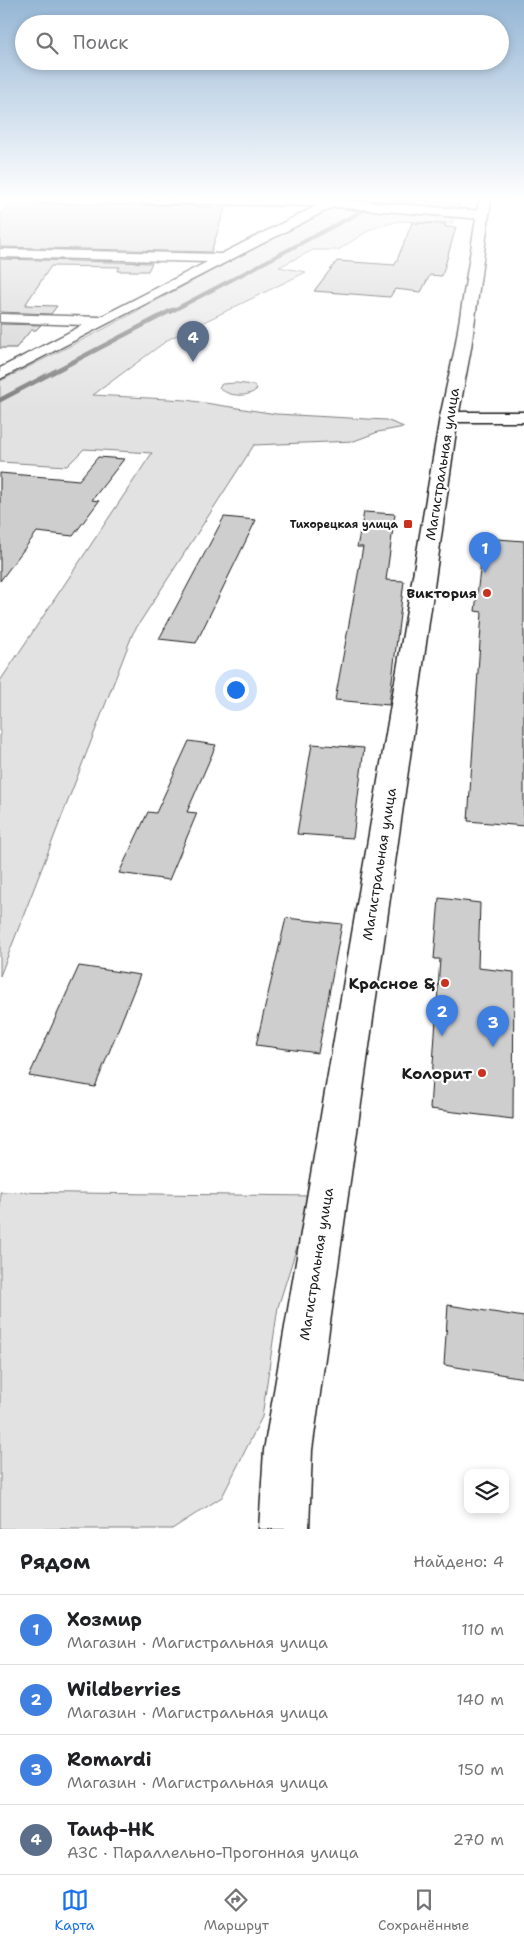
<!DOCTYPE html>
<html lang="ru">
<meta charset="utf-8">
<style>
body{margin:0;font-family:"Shantell Sans",sans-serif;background:#f2f2f2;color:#202124}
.controls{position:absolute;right:15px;bottom:15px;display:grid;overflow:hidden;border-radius:10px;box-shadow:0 2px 8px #0003}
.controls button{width:45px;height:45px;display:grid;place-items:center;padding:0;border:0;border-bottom:1px solid #e0e0e0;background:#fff;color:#202124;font:25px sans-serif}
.you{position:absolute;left:235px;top:689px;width:18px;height:18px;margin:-12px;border:4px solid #fff;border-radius:50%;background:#1a73e8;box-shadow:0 0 0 8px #1a73e833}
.badge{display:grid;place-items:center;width:32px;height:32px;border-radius:50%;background:#1a73e8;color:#fff;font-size:16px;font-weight:700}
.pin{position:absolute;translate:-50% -41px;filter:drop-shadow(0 1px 2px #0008)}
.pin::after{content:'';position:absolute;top:26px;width:18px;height:15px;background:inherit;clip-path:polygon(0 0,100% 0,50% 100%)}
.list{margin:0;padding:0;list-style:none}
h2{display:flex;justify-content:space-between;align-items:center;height:65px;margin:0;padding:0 20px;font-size:21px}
h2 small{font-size:16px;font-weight:400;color:#757577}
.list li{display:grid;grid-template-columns:32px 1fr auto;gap:15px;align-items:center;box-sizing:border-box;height:70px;padding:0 20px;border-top:1px solid #e0e0e0}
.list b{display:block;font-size:19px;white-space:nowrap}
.list p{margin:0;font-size:16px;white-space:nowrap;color:#757577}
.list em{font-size:16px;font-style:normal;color:#757577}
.icon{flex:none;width:28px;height:28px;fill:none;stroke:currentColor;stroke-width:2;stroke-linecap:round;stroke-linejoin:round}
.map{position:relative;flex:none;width:524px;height:1529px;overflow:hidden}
.search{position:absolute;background:#fff;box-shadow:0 2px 8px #0003;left:15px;right:15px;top:15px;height:55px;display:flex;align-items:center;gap:12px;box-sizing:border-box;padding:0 18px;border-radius:28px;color:#757577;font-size:19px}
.sheet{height:345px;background:#fff}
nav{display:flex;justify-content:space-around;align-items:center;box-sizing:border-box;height:70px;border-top:1px solid #e0e0e0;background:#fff;font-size:14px;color:#757577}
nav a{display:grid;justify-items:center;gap:2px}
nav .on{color:#1a73e8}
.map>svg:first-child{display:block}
.green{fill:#e2e2e2;stroke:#7f7f7f}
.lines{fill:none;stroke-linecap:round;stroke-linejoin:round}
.stream-far1{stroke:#7a7a7a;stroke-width:4}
.stream{stroke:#7a7a7a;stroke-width:4.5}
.building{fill:#cecece;stroke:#1c1c1c}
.minor-casing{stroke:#1c1c1c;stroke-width:3}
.major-casing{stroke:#1c1c1c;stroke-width:3}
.minor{fill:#fff;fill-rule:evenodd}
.major{fill:#fff;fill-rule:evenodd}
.poi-dot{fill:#c8321e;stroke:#fff;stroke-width:2}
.labels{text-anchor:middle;stroke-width:4.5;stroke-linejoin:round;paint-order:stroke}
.far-poi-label{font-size:11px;font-weight:bold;fill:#1c1c1c;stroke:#fff;text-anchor:end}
.street-label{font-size:14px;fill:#1c1c1c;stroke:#fff}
.poi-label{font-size:14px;font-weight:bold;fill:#1c1c1c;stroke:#fff;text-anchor:end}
.near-poi-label{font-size:16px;font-weight:bold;fill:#1c1c1c;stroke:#fff;text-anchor:end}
</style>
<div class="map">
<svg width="524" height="1529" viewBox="0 0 524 1529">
<rect width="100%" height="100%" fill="#fff"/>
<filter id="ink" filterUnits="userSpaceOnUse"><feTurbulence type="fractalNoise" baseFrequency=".02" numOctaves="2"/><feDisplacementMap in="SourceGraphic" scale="10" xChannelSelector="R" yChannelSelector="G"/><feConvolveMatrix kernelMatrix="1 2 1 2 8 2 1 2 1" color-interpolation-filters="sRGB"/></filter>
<g filter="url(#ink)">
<g class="green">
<polygon points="339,200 462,200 459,206"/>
<polygon points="336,204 454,214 452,223 399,221 371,229 338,250 313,250 279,267 306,272 169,339 93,395 186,400 276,414 386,420 404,427 378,432 354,441 254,445 133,633 0,976 0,681 152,453 84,449 67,466 0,462 0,381 100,331"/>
<path d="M 236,383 L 254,385 L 257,389 C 249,398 227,397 219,387 L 222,384 Z"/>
<polygon points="0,1192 313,1196 278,1307 262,1417 222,1497 172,1529 0,1529"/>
</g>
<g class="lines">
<g class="stream-far1">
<polyline points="381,202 382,200"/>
<polyline points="170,312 366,209"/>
</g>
<polyline class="stream" points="0,400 172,310"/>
</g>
<g class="building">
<polygon points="11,203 199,206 199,207 225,208 211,252 0,247 0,215"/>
<polygon points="412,223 446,224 445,227 456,227 442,276 430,275 421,292 395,289 390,297 314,291 337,261 395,265"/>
<polygon points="0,259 152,263 148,271 117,271 120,267 51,266 25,305 57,306 51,314 0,312"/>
<polygon points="0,324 41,325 36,330 31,330 16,348 0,348"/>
<polygon points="98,457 124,459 92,500 99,501 73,536 37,532 0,581 0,473 79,480"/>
<polygon points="364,512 395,514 386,580 404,581 389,705 335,700 363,547 357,547"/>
<polygon points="224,517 256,520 196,643 159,639"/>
<polygon points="484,538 524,541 524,826 468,821 482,612 475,611"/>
<polygon points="189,741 216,745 187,812 197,813 169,880 119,873 148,812 156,813"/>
<polygon points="312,744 364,748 353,838 297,834"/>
<polygon points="439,898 480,903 478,968 514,972 513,1119 430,1109 440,959 434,959"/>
<polygon points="286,918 342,924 318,1053 256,1045"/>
<polygon points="79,966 140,975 95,1087 29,1076"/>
<polygon points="448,1305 524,1317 524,1378 444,1365"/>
</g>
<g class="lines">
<defs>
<g id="minor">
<polygon points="139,200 341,200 483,211 489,215 483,219 333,207 0,379 0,368 83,325 0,322 0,314 100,317 207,262 0,257 0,249 221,254 316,206 144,203"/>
<polygon points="449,412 455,413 458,417 312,1450 309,1529 259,1529 264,1450 440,417 443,413"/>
</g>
<polygon id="major" points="479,200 491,200 471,348 459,412 524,412 524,422 449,422 443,421 440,417 455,348"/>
</defs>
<use href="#minor" class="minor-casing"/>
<use href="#major" class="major-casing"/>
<use href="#minor" class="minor"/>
<use href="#major" class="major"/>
</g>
</g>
<linearGradient id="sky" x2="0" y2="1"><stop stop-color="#95b6d5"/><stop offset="0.48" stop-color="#fff"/><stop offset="1" stop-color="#fff" stop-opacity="0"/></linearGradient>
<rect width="524" height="414" fill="url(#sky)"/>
<g class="poi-dot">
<rect x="403" y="519" width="10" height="10" rx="2.5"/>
<circle cx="487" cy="593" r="5"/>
<circle cx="445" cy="983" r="5"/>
<circle cx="482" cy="1073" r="5"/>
</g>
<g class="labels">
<g class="far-poi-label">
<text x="398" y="528">Тихорецкая улица</text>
</g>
<g class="street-label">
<text transform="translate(442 464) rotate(-81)" y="5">Магистральная улица</text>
<text transform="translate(379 864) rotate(-81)" y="5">Магистральная улица</text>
<text transform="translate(316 1264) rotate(-81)" y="5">Магистральная улица</text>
</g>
<g class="poi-label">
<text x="477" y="598">Виктория</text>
</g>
<g class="near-poi-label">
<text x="435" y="989">Красное &amp;</text>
<text x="472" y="1079">Колорит</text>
</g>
</g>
</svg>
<div class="controls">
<button><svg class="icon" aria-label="layers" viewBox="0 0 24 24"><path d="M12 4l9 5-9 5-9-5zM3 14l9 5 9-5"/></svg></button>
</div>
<div class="you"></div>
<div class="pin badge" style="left:485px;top:573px;background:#3f7fe0">1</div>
<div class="pin badge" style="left:442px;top:1036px;background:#3f7fe0">2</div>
<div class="pin badge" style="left:493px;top:1047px;background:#3f7fe0">3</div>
<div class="pin badge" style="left:193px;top:362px;background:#5c6f8a">4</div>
<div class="search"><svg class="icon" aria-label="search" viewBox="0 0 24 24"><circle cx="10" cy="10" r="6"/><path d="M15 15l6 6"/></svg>Поиск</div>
</div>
<section class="sheet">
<h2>Рядом<small>Найдено: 4</small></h2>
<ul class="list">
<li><span class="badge" style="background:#3f7fe0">1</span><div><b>Хозмир</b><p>Магазин · Магистральная улица</p></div><em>110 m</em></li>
<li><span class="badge" style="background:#3f7fe0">2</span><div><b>Wildberries</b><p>Магазин · Магистральная улица</p></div><em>140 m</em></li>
<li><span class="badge" style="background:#3f7fe0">3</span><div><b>Romardi</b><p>Магазин · Магистральная улица</p></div><em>150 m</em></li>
<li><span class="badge" style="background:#5c6f8a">4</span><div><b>Таиф-НК</b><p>АЗС · Параллельно-Прогонная улица</p></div><em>270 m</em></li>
</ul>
</section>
<nav>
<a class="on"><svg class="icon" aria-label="map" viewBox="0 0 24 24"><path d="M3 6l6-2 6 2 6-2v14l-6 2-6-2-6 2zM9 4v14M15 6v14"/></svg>Карта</a>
<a><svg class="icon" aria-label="directions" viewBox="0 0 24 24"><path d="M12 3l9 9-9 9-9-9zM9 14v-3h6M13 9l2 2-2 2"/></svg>Маршрут</a>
<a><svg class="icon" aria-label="saved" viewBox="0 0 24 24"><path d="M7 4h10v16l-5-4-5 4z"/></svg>Сохранённые</a>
</nav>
